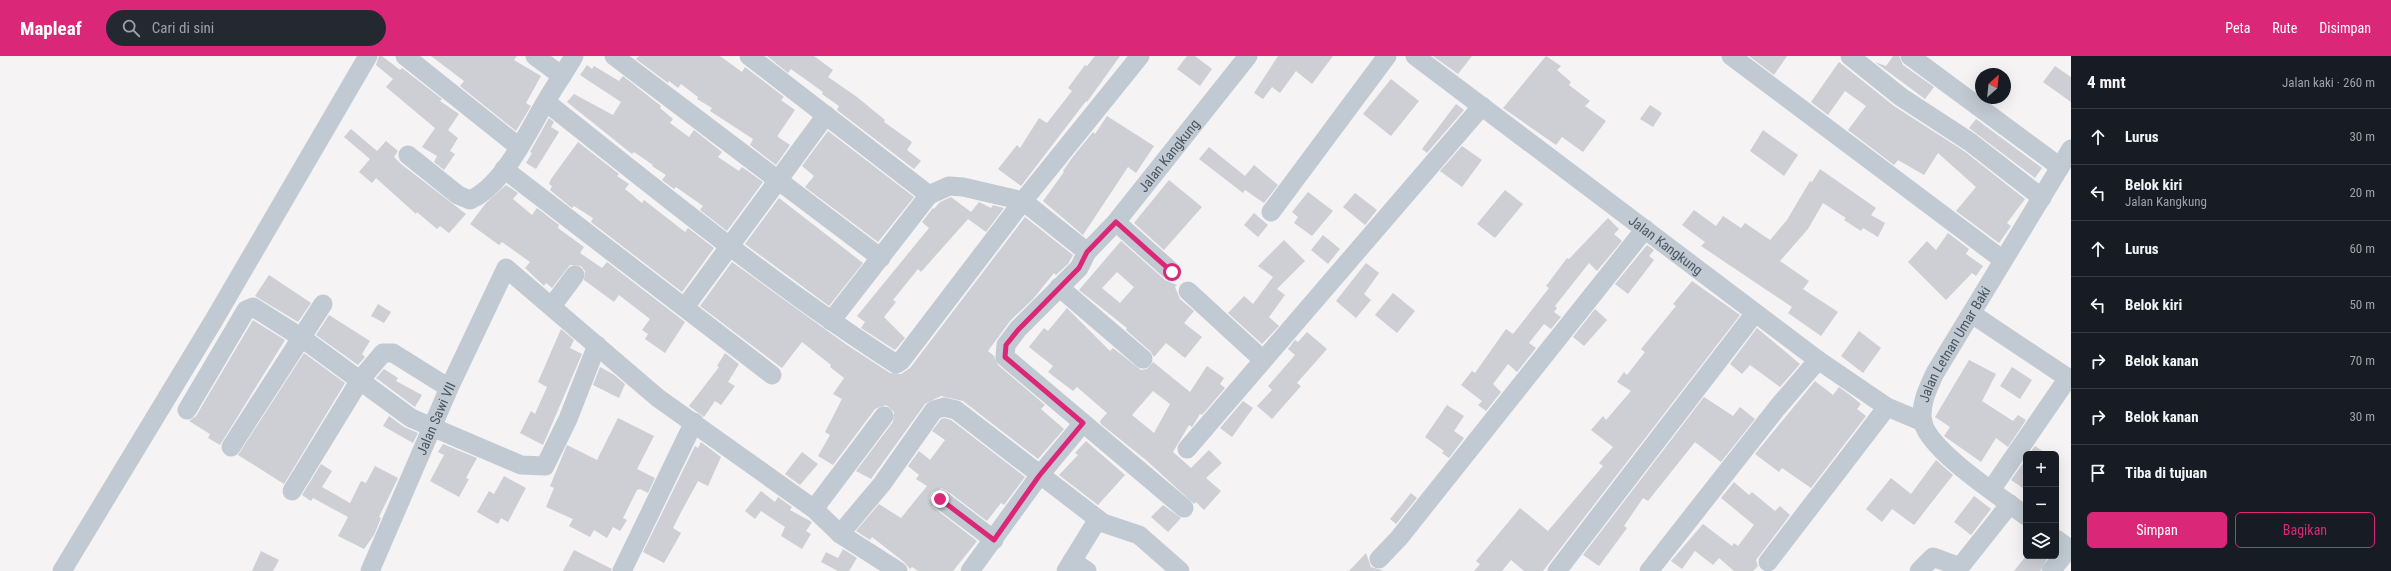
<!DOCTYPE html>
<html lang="id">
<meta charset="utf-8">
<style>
body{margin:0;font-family:"Roboto Condensed",sans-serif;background:#242831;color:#f1f3f6}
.controls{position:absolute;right:12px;bottom:12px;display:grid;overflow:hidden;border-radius:6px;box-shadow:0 4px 16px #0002}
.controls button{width:36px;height:36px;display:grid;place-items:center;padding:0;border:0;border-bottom:1px solid #363941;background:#171b24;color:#f1f3f6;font:20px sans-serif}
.compass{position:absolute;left:1975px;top:12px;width:36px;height:36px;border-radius:50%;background:#171b24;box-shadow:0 4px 16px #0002;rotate:27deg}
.stop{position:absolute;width:12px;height:12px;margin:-9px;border:3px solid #db2777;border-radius:50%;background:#fff}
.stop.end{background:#db2777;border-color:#fff;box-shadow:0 1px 4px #0008}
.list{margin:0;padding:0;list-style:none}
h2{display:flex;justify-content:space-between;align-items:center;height:52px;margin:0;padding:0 16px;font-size:17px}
h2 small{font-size:13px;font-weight:400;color:#9ea1a6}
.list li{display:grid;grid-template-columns:26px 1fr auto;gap:12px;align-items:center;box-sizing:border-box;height:56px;padding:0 16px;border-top:1px solid #363941}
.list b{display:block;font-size:15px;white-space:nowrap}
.list p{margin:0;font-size:13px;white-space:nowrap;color:#9ea1a6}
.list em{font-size:13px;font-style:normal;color:#9ea1a6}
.actions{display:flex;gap:8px;padding:12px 16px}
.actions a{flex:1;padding:9px 0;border:1px solid #db2777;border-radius:6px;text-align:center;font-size:14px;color:#db2777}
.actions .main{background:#db2777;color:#fff}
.icon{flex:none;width:22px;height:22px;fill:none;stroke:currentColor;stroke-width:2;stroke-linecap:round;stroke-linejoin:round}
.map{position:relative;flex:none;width:2071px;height:515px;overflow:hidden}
header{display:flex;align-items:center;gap:24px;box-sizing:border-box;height:56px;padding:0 20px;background:#db2777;color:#fff}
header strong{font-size:19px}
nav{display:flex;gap:22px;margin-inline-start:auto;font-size:14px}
.search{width:280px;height:36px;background:#242831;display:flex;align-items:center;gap:10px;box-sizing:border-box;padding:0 14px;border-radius:22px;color:#9ea1a6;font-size:15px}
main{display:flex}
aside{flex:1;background:#171b24}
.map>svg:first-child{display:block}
.building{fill:#cdcfd5;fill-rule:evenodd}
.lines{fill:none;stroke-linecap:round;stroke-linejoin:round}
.minor{stroke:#c1cad2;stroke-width:19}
.route{stroke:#db2777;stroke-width:5}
.labels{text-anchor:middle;stroke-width:3.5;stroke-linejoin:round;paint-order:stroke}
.street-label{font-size:14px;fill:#4a5661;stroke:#fff}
</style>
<header>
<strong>Mapleaf</strong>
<div class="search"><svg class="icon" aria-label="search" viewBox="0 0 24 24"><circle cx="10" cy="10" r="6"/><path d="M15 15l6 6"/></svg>Cari di sini</div>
<nav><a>Peta</a><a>Rute</a><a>Disimpan</a></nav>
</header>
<main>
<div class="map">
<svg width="2071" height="515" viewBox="0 0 2071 515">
<rect width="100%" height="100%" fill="#f5f3f3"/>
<g class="building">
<polygon points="379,0 382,0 400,14 402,12 442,43 440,45 459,58 448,74 458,82 450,95 455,98 444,114 434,106 437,100 422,91 435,72 386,31 393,23 376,9"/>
<polygon points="431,0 517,0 514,4 541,20 526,47 531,50 516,75 460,30 464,25"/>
<polygon points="639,0 720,0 742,16 745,11 784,41 781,44 795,54 778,79 778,81 790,89 776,109 750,89 753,83 710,55 712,52 697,43 698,41 681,28 678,32 669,25 668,27 636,3"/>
<polygon points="767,0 814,0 833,14 828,21 857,41 885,64 884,66 912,86 907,94 921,105 914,113 837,54 839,50 822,38 823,36 791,13 788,17"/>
<polygon points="1095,0 1120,0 1087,46 1086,45 1021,130 998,113 1017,89 1020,92 1039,62 1047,67 1072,35 1068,32 1085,9 1087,10"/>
<polygon points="1187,0 1195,0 1212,13 1200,30 1177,13"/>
<polygon points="1278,0 1333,0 1312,28 1296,15 1280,37 1272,31 1263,43 1254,37"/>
<polygon points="1433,0 1472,0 1458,18"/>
<polygon points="1546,0 1561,10 1557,14 1571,26 1569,29 1590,45 1585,50 1606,65 1583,96 1562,81 1556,89 1503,52"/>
<polygon points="1749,0 1787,0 1774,19"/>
<polygon points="1893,0 1899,0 1903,9 1934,31 1925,43 1875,6 1886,10"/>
<polygon points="1839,6 1894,50 1964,95 2025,143 2007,167 2011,170 1999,187 1956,155 1976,131 1938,97 1924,119 1898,104 1894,109 1848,74 1866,50 1845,35 1828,59 1811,46"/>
<polygon points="587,9 592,13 594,10 619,25 623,20 661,50 660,52 673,63 670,67 689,81 694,74 722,96 718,101 739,115 742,111 763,126 727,175 700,154 703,150 676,131 674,133 662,124 666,119 652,110 653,109 634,96 632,98 567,46 574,38 613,59 621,46 580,19"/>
<polygon points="2055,10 2071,21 2071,46 2043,26"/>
<polygon points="1391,23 1419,45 1391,80 1363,58"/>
<polygon points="1456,48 1464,54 1427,97 1422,93"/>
<polygon points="1650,49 1662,57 1653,71 1640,63"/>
<polygon points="1107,60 1154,90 1136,117 1128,111 1083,179 1043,145 1064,116 1063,115 1072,102 1093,76 1095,78"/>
<polygon points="549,62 554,66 551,71 559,76 536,113 526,107 532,97 530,96"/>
<polygon points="1976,63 2042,112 2035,122 1969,72"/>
<polygon points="351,73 377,95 386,85 398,95 394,101 401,108 466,158 449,177 440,170 437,173 417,156 416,158 376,122 372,127 359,116 370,103 344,81"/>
<polygon points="1763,74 1798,99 1784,120 1750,95"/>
<polygon points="828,75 914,141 878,186 805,131 814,120 802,110"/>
<polygon points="578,86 619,118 617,120 629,128 625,133 642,147 644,144 685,176 688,172 714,192 682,236 591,166 593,162 574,150 572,152 550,134 552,130 549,128 551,123"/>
<polygon points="1462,90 1482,104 1462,131 1440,115"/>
<polygon points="1209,91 1245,120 1254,109 1278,129 1264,147 1245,134 1243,137 1199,103"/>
<polygon points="1820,113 1876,152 1871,159 1885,167 1878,181 1863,172 1861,175 1844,164 1846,162 1823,147 1808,173 1780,205 1809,225 1803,233 1838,256 1821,280 1788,257 1792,251 1701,190 1705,186 1682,169 1694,154 1716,170 1723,160 1741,172 1745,167 1770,184 1787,164 1810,125 1812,126"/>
<polygon points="1169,124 1202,151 1164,194 1134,167"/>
<polygon points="506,129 518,137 513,143 532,159 537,152 559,169 558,172 584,191 580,197 602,212 607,206 685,266 665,297 645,283 648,278 642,274 650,263 619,239 614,246 584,224 585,215 581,210 570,209 552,232 546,227 544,230 525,212 530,206 502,186 499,189 470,168 486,147"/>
<polygon points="1505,134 1523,148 1495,182 1477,168"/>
<polygon points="1308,136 1333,155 1312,180 1294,167 1298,161 1292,156"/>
<polygon points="1355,137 1377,154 1365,169 1343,151"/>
<polygon points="951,141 971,156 979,146 991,152 993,149 1004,152 986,176 968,163 921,216 918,213 893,244 896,246 884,261 905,282 895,294 861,272 865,266 857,260 929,172 922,166 933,152 934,153 940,146"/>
<polygon points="779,142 863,207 829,250 745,188"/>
<polygon points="1254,157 1268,169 1258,181 1244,169"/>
<polygon points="1025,161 1073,199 1068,208 1056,219 1054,217 1033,243 1010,265 988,295 994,300 998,309 1045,349 1041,353 1064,373 1038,403 963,345 941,340 925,348 871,423 856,415 893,366 894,356 886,349 875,353 833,409 818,400 830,379 825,376 842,343 833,338 844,322 830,311 831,309 802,286 782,312 700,250 732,206 847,289 890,317 901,318 910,312"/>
<polygon points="1608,162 1619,173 1614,178 1622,185 1597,215 1589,207 1555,250 1557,252 1554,256 1561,261 1551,273 1544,268 1529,287 1536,292 1517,316 1508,308 1493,328 1501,336 1486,355 1478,349 1482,345 1461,329 1472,315 1475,317 1506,273 1513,278 1549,232 1546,230 1567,202 1569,203"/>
<polygon points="1948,177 1969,193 1966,198 1983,210 1976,220 1972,217 1946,244 1908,206 1927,185 1936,194"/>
<polygon points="1323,179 1340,193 1328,208 1311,194"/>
<polygon points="1284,184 1305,205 1277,233 1285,239 1269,261 1279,270 1262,288 1228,257 1244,240 1253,248 1273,221 1258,210"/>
<path d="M 1121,185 L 1165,224 L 1177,229 L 1175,231 L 1180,243 L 1194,255 L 1184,267 L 1202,281 L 1185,302 L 1166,287 L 1154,301 L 1150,295 L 1126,274 L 1127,272 L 1079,234 ZM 1117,216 L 1134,231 L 1120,247 L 1102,232 Z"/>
<polygon points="1647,189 1654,194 1649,200 1654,204 1628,238 1615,228"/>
<polygon points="1366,207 1379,217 1364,238 1371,244 1356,262 1336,245"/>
<polygon points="269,219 311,247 298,266 255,240"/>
<polygon points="1692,225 1740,259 1543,515 1524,515 1511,504 1502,515 1474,515 1480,508 1476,505 1520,452 1548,475 1603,410 1599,407 1613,391 1591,374 1603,360 1606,364 1631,335 1617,326 1624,316 1627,319 1645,296 1641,293 1676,250 1673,248"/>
<polygon points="1393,237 1415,255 1397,277 1375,259"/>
<polygon points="378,248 391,256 384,267 371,260"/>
<path d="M 1067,252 L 1110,295 L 1113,292 L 1141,314 L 1147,313 L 1153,306 L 1190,336 L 1207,310 L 1224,322 L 1220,328 L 1225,332 L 1202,359 L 1200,358 L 1192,371 L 1189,369 L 1173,396 L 1191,412 L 1209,394 L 1222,407 L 1206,422 L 1221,435 L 1204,454 L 1196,446 L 1194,448 L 1146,404 L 1101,368 L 1100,365 L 1107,357 L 1077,331 L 1073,335 L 1048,316 L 1053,310 L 1029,291 L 1044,272 L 1048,275 ZM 1153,335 L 1170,348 L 1154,377 L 1132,359 Z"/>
<polygon points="1595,253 1607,264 1584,290 1573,281"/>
<polygon points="329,259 370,285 362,298 365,301 358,309 316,279"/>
<polygon points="253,264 285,284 220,389 208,382 210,378 189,365 196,360"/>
<polygon points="1757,272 1800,308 1780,331 1750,309 1742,318 1730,308"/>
<polygon points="561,273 574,284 570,292 582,298 543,389 520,377 531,355 535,358 547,331 538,326"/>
<polygon points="1859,275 1881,292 1863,317 1841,300"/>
<polygon points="1307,276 1327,293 1297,327 1301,330 1272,363 1257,350 1272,334 1268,330 1295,299 1288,293 1295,284 1298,286"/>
<polygon points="304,297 345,327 284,428 238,399"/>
<polygon points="725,297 739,308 728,326 735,330 721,349 715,345 704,361 689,350 719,311 717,310"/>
<polygon points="1969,304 1996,318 1982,345 2013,365 2018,359 2026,364 2008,391 1996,382 1981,406 1944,380 1950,371 1935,361"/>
<polygon points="600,311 613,318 625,328 619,342 593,329"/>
<polygon points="2012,311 2032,324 2020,343 2000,330"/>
<polygon points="384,313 398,322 396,325 422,339 415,351 376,322"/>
<polygon points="1815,325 1833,339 1839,331 1850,339 1861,348 1857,353 1866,360 1811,432 1782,412 1779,416 1755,398"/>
<polygon points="1704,341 1733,360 1740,351 1755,363 1721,406 1695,386 1648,445 1643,442 1624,470 1627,472 1599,510 1583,499"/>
<polygon points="1243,345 1253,352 1232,381 1220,372"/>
<polygon points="1447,349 1464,360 1454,375 1464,382 1449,402 1442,397 1444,395 1425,381"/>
<polygon points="389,360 404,371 418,377 413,387 383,370"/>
<polygon points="618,362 654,380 637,413 655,422 648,437 640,433 637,434 623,462 627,464 620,475 613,471 607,482 594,474 590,481 569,470 573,463 546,451 554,432 550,430 567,389 597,404"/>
<polygon points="944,362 951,364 1025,421 1004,449 1001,447 987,465 946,434 941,432 932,436 929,442 933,451 977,485 953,515 918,515 912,511 910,513 904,506 872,481 870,484 856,475 879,448 901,462 927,430 916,423 919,419 908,410 919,395 930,404 945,384 932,375 941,363"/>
<polygon points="1086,385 1125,419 1098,449 1059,419 1078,399 1075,397"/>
<polygon points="701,386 721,401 708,430 698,425 680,458 673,472 681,477 664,507 643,496 695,390 698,392"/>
<polygon points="443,388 477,402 466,422 469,423 459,441 430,425 444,399 438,396"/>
<polygon points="2035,390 2047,398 2029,398"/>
<polygon points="802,396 818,408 800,429 785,418"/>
<polygon points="2026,403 2026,434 2011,424"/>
<polygon points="1936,404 1953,419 1914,469 1892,453 1882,466 1866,453 1891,422 1911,438"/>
<polygon points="321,408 332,415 322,431 350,447 361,425 366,427 375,410 398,422 379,461 381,462 374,479 364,493 338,480 348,461 313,442 311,445 302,439"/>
<polygon points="504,420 526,432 508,466 501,462 498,468 477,456 489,435 494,438"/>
<polygon points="1734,426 1749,439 1752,436 1775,455 1780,450 1790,459 1756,504 1758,510 1753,515 1734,515 1719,502 1713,509 1695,495 1682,513 1671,505 1703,468 1732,490 1734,487 1738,490 1754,469 1721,442"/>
<polygon points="761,435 775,446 778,441 792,451 790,454 812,466 806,475 811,478 802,493 781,480 785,471 761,455 755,463 745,455"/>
<polygon points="1411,437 1417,442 1396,468 1390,463"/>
<polygon points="1974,440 1991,453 1971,479 1954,466"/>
<polygon points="1163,449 1181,462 1168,476 1151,461"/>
<polygon points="843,493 857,502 849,515 838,515 821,506 826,496 838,502"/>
<polygon points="574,494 612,513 611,515 563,515"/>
<polygon points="261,495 279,504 273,515 252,515"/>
<polygon points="1366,497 1371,511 1384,515 1349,515"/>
<polygon points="2026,500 2049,500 2040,515 2014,515"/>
</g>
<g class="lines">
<g class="minor">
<polyline points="405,0 519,91"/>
<polyline points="535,0 562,20"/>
<polyline points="614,0 881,202"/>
<polyline points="749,0 929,139"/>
<path id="s1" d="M 1415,0 L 1818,304 L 1887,351 L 1923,366"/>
<polyline points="1731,0 2003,204"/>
<polyline points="1850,0 1901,41 1970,86 2042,142"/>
<polyline points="1910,0 2060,111"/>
<path d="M 546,46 C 660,136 773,229 896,308 L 901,305 L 1023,145 L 1140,0"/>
<path d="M 408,99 L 458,139 L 470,144 C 503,130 527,77 545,47 C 554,31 565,16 574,0"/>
<polyline points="504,113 772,319"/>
<polyline points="1271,156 1387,0"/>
<polyline points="1116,166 1172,216"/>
<polyline points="1059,231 1143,303"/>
<polyline points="1188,235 1263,304"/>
<polyline points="552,250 575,219"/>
<polyline points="685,251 826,59"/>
<polyline points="1972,258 2068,322 1991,434"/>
<polyline points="831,265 929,139 949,130 963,131 1023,145 1087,196"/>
<polyline points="187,354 246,254 253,251 302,282 411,362 521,409 545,410 568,363 597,289"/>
<polyline points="231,391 323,248"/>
<polyline points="1187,393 1482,50"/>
<polyline points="292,435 360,324 383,297 393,297 449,332"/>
<polyline points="940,443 994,484"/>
<path id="s2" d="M 1184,452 L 1005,301 L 1006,289 L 1018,273 L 1079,212 L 1087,196 L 1116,166 L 1248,0"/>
<polyline points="814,453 884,360"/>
<path id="s3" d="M 2026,460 C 2001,441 1931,396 1923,367 C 1919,350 1928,332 1935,317 L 2071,93"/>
<polyline points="840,478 882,428 934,354 944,351 956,354 1103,467 1139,479 1180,515"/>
<polyline points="2056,483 2071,494"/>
<polyline points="1379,503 1399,482 1645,173"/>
<polyline points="1072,505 1087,515"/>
<polyline points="1768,506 1887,351"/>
<polyline points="62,515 214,264 368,0"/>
<path id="s4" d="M 370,515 L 449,332 L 506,212 L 658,342 L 814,453 L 840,478 L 898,515"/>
<polyline points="622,515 694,366"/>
<polyline points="970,515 1039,420 1083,367"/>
<polyline points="1066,515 1098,463"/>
<polyline points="1557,515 1755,257"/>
<polyline points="1649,515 1777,352 1818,304"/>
<polyline points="1919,515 1933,501 1960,511 2010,448"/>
<polyline points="2051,515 2069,493"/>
</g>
</g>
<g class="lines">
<polyline class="route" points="940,443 994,484 1039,420 1083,367 1005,301 1006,289 1018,274 1079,212 1087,196 1116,166 1172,216"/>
</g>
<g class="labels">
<g class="street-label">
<text dy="5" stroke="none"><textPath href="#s2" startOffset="497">Jalan Kangkung</textPath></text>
<text dy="5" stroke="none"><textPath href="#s1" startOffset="314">Jalan Kangkung</textPath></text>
<text dy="5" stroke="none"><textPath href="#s3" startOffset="227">Jalan Letnan Umar Baki</textPath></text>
<text dy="5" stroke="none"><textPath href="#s4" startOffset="166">Jalan Sawi VII</textPath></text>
</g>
</g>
</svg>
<div class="controls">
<button>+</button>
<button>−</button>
<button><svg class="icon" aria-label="layers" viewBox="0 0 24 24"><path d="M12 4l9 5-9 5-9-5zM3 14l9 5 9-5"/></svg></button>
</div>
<svg class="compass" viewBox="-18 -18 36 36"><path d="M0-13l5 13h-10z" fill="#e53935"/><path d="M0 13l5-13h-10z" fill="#9ea1a6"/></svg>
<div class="stop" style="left:1172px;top:216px"></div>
<div class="stop end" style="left:940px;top:443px"></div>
</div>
<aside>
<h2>4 mnt<small>Jalan kaki · 260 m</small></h2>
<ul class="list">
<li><svg class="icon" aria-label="ahead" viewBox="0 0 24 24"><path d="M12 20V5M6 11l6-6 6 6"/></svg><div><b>Lurus</b></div><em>30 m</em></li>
<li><svg class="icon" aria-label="left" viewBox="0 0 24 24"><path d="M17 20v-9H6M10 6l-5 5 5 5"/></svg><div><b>Belok kiri</b><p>Jalan Kangkung</p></div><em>20 m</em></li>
<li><svg class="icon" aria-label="ahead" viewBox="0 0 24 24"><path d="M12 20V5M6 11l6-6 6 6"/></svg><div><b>Lurus</b></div><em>60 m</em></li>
<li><svg class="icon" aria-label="left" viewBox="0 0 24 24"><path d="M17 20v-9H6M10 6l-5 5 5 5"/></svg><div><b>Belok kiri</b></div><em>50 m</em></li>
<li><svg class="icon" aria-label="right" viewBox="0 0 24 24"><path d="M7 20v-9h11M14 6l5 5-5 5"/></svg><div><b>Belok kanan</b></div><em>70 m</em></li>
<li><svg class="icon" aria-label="right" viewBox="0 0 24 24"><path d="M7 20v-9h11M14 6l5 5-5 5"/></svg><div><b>Belok kanan</b></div><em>30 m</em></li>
<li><svg class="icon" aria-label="arrive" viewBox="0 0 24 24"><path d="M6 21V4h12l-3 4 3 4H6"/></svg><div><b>Tiba di tujuan</b></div></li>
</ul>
<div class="actions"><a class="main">Simpan</a><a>Bagikan</a></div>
</aside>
</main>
